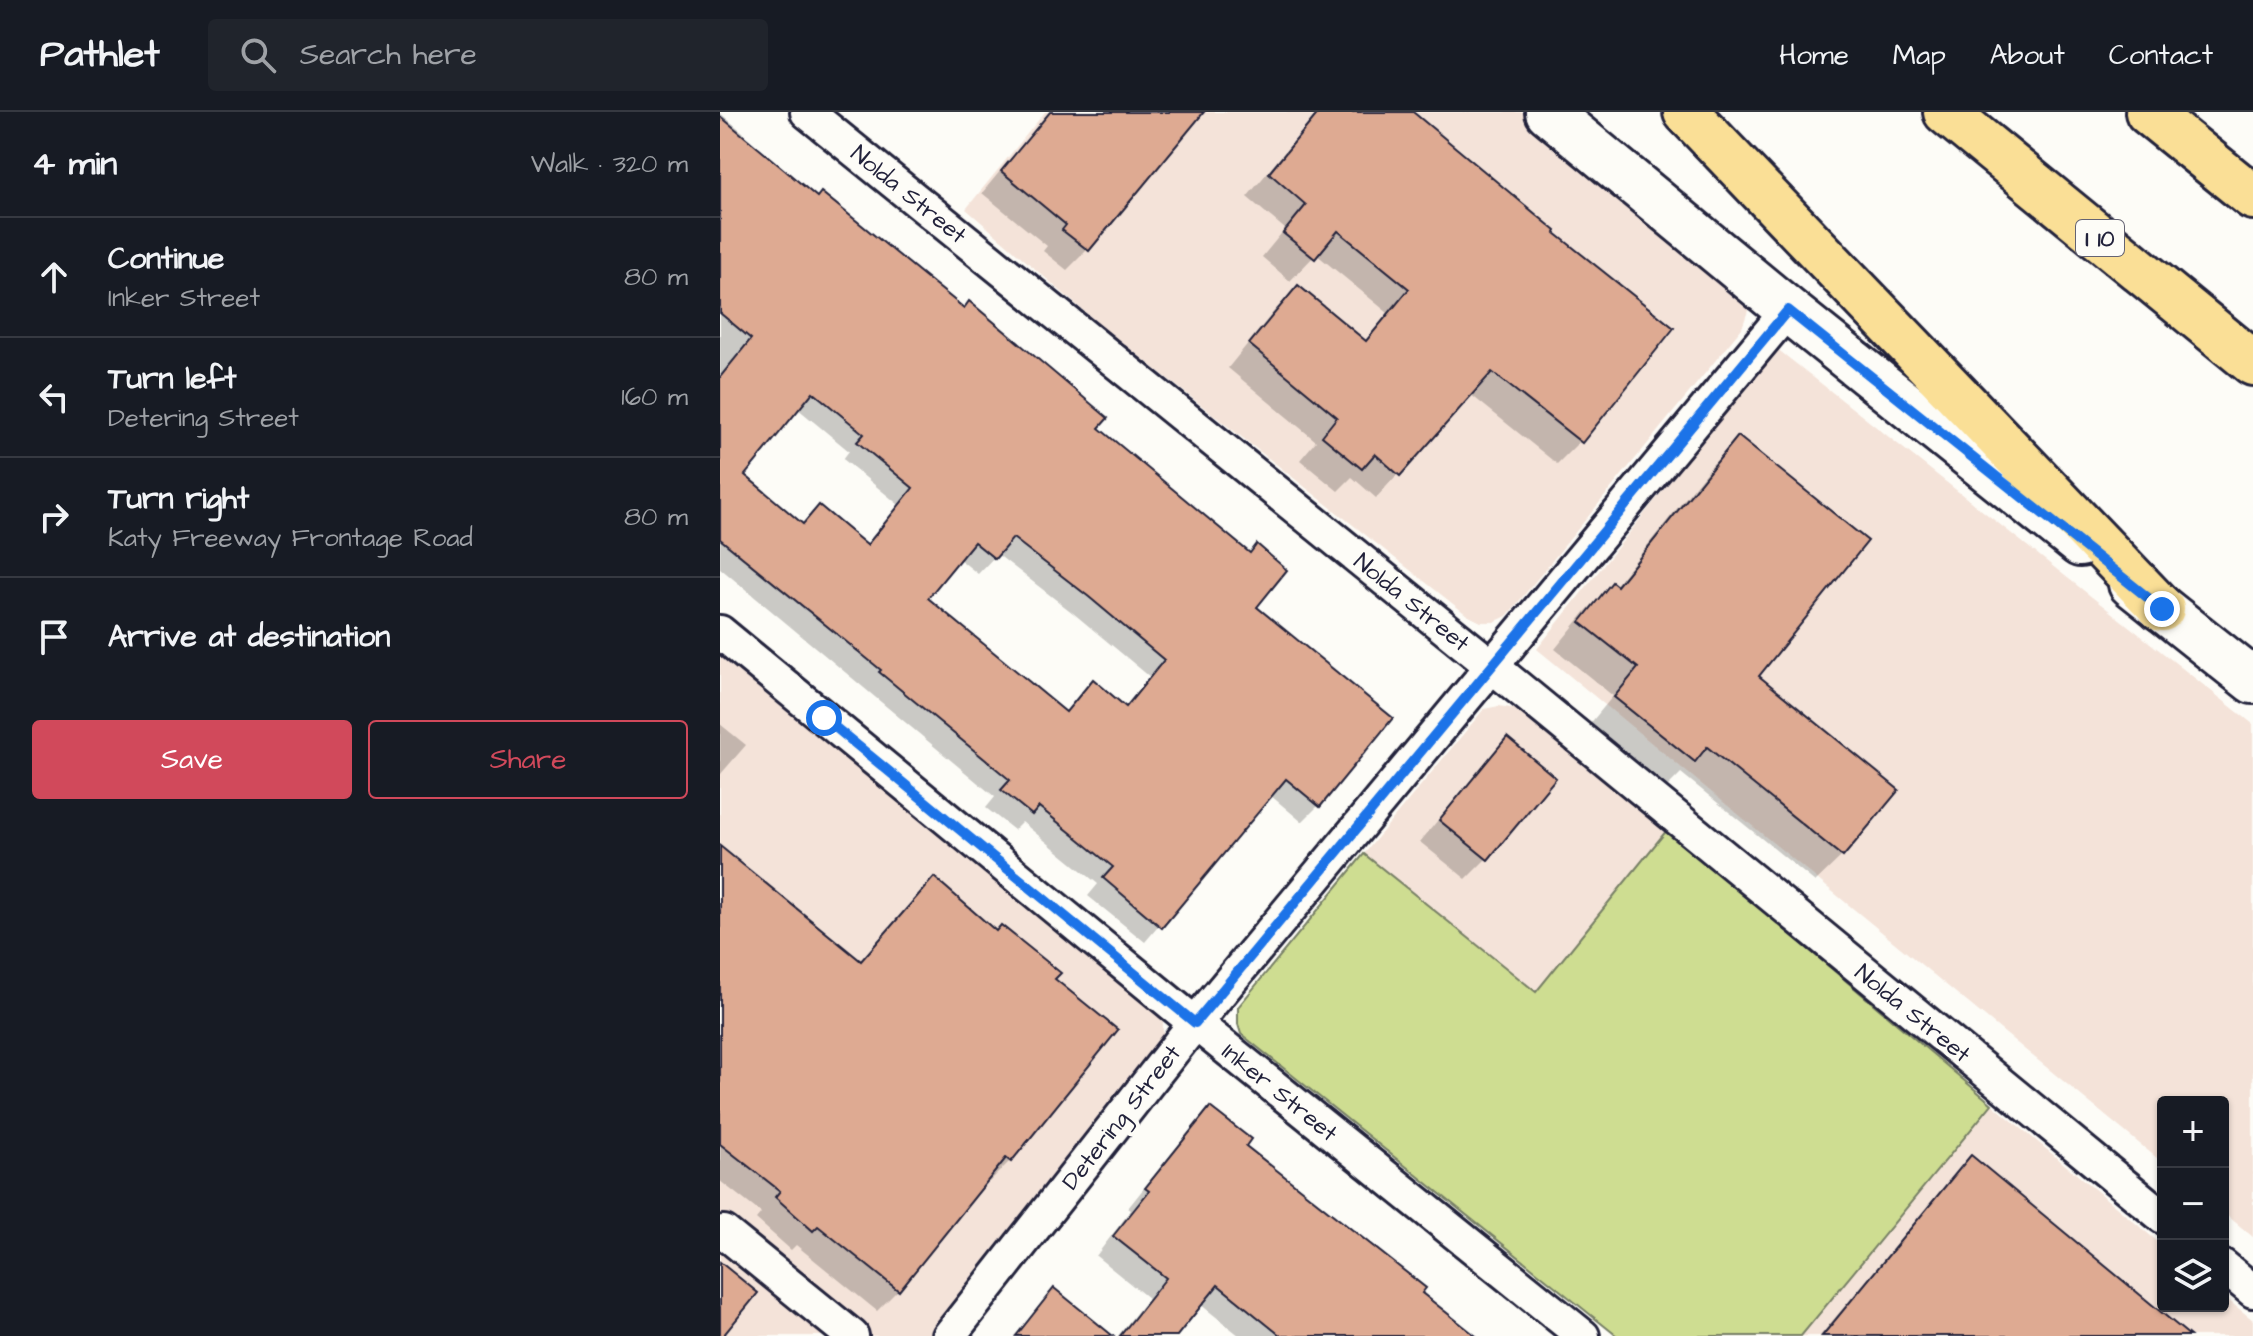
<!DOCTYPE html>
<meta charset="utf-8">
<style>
body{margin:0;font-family:"Architects Daughter",sans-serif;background:#20242c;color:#f1f3f6}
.controls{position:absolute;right:24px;bottom:24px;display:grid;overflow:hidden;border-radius:8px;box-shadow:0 2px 6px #0004}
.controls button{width:72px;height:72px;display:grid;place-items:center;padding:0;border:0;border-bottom:2px solid #363941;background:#171b24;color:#f1f3f6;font:40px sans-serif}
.stop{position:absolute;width:24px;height:24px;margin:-18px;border:6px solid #1a73e8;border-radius:50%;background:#fff}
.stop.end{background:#1a73e8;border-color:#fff;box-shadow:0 2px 8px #0008}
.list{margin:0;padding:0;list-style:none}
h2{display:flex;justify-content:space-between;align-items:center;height:104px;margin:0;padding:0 32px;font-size:34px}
h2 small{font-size:26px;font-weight:400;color:#9ea1a6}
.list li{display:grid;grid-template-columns:52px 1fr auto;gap:24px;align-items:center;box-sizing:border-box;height:120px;padding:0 32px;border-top:2px solid #363941}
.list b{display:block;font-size:30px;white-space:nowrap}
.list p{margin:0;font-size:26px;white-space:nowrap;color:#9ea1a6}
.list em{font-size:26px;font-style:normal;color:#9ea1a6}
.actions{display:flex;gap:16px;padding:24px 32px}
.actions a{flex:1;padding:18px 0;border:2px solid #d1495b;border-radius:8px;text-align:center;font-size:28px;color:#d1495b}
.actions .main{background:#d1495b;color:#fff}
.icon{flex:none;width:44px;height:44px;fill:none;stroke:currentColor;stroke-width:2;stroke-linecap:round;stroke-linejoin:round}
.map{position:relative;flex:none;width:1533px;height:1224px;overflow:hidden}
header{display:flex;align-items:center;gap:48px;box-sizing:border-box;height:112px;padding:0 40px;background:#171b24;border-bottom:2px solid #363941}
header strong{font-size:38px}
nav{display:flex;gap:44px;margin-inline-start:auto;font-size:28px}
.search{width:560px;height:72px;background:#20242c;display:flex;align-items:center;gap:20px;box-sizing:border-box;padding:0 28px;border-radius:8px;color:#9ea1a6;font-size:30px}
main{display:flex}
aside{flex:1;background:#171b24}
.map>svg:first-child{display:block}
.built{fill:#f4e3d9}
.green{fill:#cedd91;stroke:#788066;stroke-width:2}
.shadow{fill:#0003;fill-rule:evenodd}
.building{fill:#deaa92;stroke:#22223b;stroke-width:2;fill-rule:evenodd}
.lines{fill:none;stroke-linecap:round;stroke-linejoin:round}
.minor-casing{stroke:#22223b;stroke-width:38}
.secondary-casing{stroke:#22223b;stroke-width:50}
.motorway-casing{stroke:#22223b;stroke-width:50}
.minor{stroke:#fdfcf7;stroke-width:32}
.secondary{stroke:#fdfcf7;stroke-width:44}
.motorway{stroke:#fadf96;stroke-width:44}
.route{stroke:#1a73e8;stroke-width:10}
.labels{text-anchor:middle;stroke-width:8;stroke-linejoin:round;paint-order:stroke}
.shield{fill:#fdfcf7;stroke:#646373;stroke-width:2}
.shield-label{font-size:22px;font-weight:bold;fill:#22223b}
.street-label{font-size:24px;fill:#22223b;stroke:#fdfcf7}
</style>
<header>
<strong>Pathlet</strong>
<div class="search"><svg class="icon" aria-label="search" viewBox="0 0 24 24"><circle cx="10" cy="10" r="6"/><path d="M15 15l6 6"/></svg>Search here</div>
<nav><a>Home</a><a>Map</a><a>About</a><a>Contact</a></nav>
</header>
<main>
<aside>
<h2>4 min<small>Walk · 320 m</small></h2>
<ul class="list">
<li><svg class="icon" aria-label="ahead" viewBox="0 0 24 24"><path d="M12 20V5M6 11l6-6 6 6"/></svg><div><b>Continue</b><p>Inker Street</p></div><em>80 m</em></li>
<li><svg class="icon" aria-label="left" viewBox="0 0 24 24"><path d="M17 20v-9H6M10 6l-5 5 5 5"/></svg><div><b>Turn left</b><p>Detering Street</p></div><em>160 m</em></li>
<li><svg class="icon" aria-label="right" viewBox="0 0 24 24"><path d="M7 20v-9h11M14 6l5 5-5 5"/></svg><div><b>Turn right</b><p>Katy Freeway Frontage Road</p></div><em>80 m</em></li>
<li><svg class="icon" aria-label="arrive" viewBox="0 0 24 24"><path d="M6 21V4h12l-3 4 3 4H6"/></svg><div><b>Arrive at destination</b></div></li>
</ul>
<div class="actions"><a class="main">Save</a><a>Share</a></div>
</aside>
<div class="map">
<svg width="1533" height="1224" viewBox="0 0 1533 1224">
<rect width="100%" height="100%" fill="#fdfcf7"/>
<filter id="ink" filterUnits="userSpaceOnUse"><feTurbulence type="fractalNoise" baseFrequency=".0125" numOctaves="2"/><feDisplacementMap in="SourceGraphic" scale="16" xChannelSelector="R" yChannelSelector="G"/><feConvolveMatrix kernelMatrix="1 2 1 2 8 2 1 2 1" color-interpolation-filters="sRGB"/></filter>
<g filter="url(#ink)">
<g class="built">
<polygon points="325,0 809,0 1030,193 1022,216 787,504 774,510 761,510 747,503 381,214 246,97"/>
<polygon points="1056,236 1533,612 1533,1125 1503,1100 1503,990 1443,990 1443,1051 817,537"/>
<polygon points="0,542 435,895 443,906 443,922 436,937 210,1224 0,1224"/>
<polygon points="779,594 796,597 947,718 816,881 644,742 764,597"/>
<polygon points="1272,992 1443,1134 1443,1194 1503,1194 1503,1184 1533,1208 1533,1224 1081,1224"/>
</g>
<polygon class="green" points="947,718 1272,992 1081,1224 897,1224 521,922 518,912 518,895 644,742 816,880"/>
<g class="shadow">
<polygon points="329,0 481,0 367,138 347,158 323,139 327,134 262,81"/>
<polygon points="598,0 690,0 860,329 837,352 750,282 656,386 632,365 618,379 580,348 596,329 508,256 555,198 578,175 644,230 668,201 596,142 570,169 542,145 565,117 527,85"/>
<path d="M 0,1 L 24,21 L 21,24 L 377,317 L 534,495 L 598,694 L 582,710 L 550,683 L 425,830 L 368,784 L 378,772 L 302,710 L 294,718 L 266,696 L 275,685 L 0,456 ZM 77,296 L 129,339 L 123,347 L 179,393 L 145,434 L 99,395 L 82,413 L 22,363 ZM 277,442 L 353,501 L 430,565 L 404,596 L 373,570 L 344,601 L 205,486 L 238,446 L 258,462 Z"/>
<polygon points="1018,327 1036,565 1122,744 1095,770 961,661 947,675 869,613 893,584 835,537 866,499 892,473 894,475 992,353"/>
<polygon points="0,612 26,633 0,663"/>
<polygon points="787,627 833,666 766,747 746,767 700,730 767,648"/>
<polygon points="0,737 139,850 214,767 395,918 290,1049 269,1070 266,1067 178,1178 157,1199 76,1133 71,1138 36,1107 41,1101 0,1069"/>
<polygon points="491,997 523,1034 753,1224 520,1224 480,1192 454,1224 398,1224 428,1186 376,1144 411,1098 408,1096 472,1016"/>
<polygon points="1252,1046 1466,1224 1100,1224 1226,1072"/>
<polygon points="334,1179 390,1224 294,1224"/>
</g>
<g class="building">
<polygon points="330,0 484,0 369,139 342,118 346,113 281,59"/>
<polygon points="599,0 693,0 836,119 835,121 954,216 862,331 772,260 680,364 655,342 642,357 602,324 617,305 529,232 578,173 646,229 689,177 618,119 595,147 563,121 586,93 549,61"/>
<path d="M 0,4 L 97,85 L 101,80 L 244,196 L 249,189 L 388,306 L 379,316 L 530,441 L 537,432 L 567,458 L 537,495 L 673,606 L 600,695 L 566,667 L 442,816 L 383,766 L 393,755 L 319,695 L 312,703 L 281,678 L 290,668 L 159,560 L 161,558 L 0,427 L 0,265 L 31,227 L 0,201 ZM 93,280 L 144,322 L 137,330 L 193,376 L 147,433 L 99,393 L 83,412 L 25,363 ZM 293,426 L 369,485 L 444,548 L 406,595 L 373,567 L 346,600 L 208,486 L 254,430 L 275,447 Z"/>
<polygon points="1018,324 1148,429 1039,564 1179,678 1123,745 987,635 975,650 894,585 918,556 860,510 892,470 897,474"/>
<polygon points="787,625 836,666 768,748 719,708"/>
<polygon points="0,734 141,849 214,765 276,819 281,813 341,861 335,867 398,918 291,1050 286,1046 179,1179 98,1114 93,1119 55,1085 60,1079 0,1032"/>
<polygon points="490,995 531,1027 526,1034 706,1176 702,1181 756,1224 561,1224 498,1173 457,1224 400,1224 446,1166 393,1124 429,1079 425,1076"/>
<polygon points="1251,1043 1470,1224 1102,1224"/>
<polygon points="0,1150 38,1181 3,1224 0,1224"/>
<polygon points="334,1176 393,1224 296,1224"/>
</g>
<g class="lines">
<defs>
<g id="minor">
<polyline points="87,0 773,555 1443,1105"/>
<polyline points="0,520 475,911 863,1224"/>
<polyline points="4,1120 132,1224"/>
<polyline points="1503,1154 1533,1179"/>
<polyline points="229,1224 475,911 1068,198"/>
</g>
<g id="secondary">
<polyline points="828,0 1068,198 1360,432"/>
<polyline points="1411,472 1533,569"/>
</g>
<g id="motorway">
<polyline points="966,0 1442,497"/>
<polyline points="1226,0 1533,251"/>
<polyline points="1428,0 1533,85"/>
</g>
</defs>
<use href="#minor" class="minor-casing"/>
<use href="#secondary" class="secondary-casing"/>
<use href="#motorway" class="motorway-casing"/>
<use href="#minor" class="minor"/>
<use href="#secondary" class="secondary"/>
<use href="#motorway" class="motorway"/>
</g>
</g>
<g class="lines" filter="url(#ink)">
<polyline class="route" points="104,606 475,911 1068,198 1442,497"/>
</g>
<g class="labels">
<rect class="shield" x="1356" y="108" width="48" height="36" rx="6"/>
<g class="shield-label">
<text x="1380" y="134">I 10</text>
</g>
<g class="street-label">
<text transform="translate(189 82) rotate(39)" y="8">Nolda Street</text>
<text transform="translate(692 490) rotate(39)" y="8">Nolda Street</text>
<text transform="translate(1193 901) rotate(39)" y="8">Nolda Street</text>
<text transform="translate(560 980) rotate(39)" y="8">Inker Street</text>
<text transform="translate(401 1005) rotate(-52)" y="8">Detering Street</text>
</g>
</g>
</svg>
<div class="controls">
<button>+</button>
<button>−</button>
<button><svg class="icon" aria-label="layers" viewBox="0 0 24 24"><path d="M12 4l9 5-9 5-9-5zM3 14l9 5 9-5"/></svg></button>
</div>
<div class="stop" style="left:104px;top:606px"></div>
<div class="stop end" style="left:1442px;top:497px"></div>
</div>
</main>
